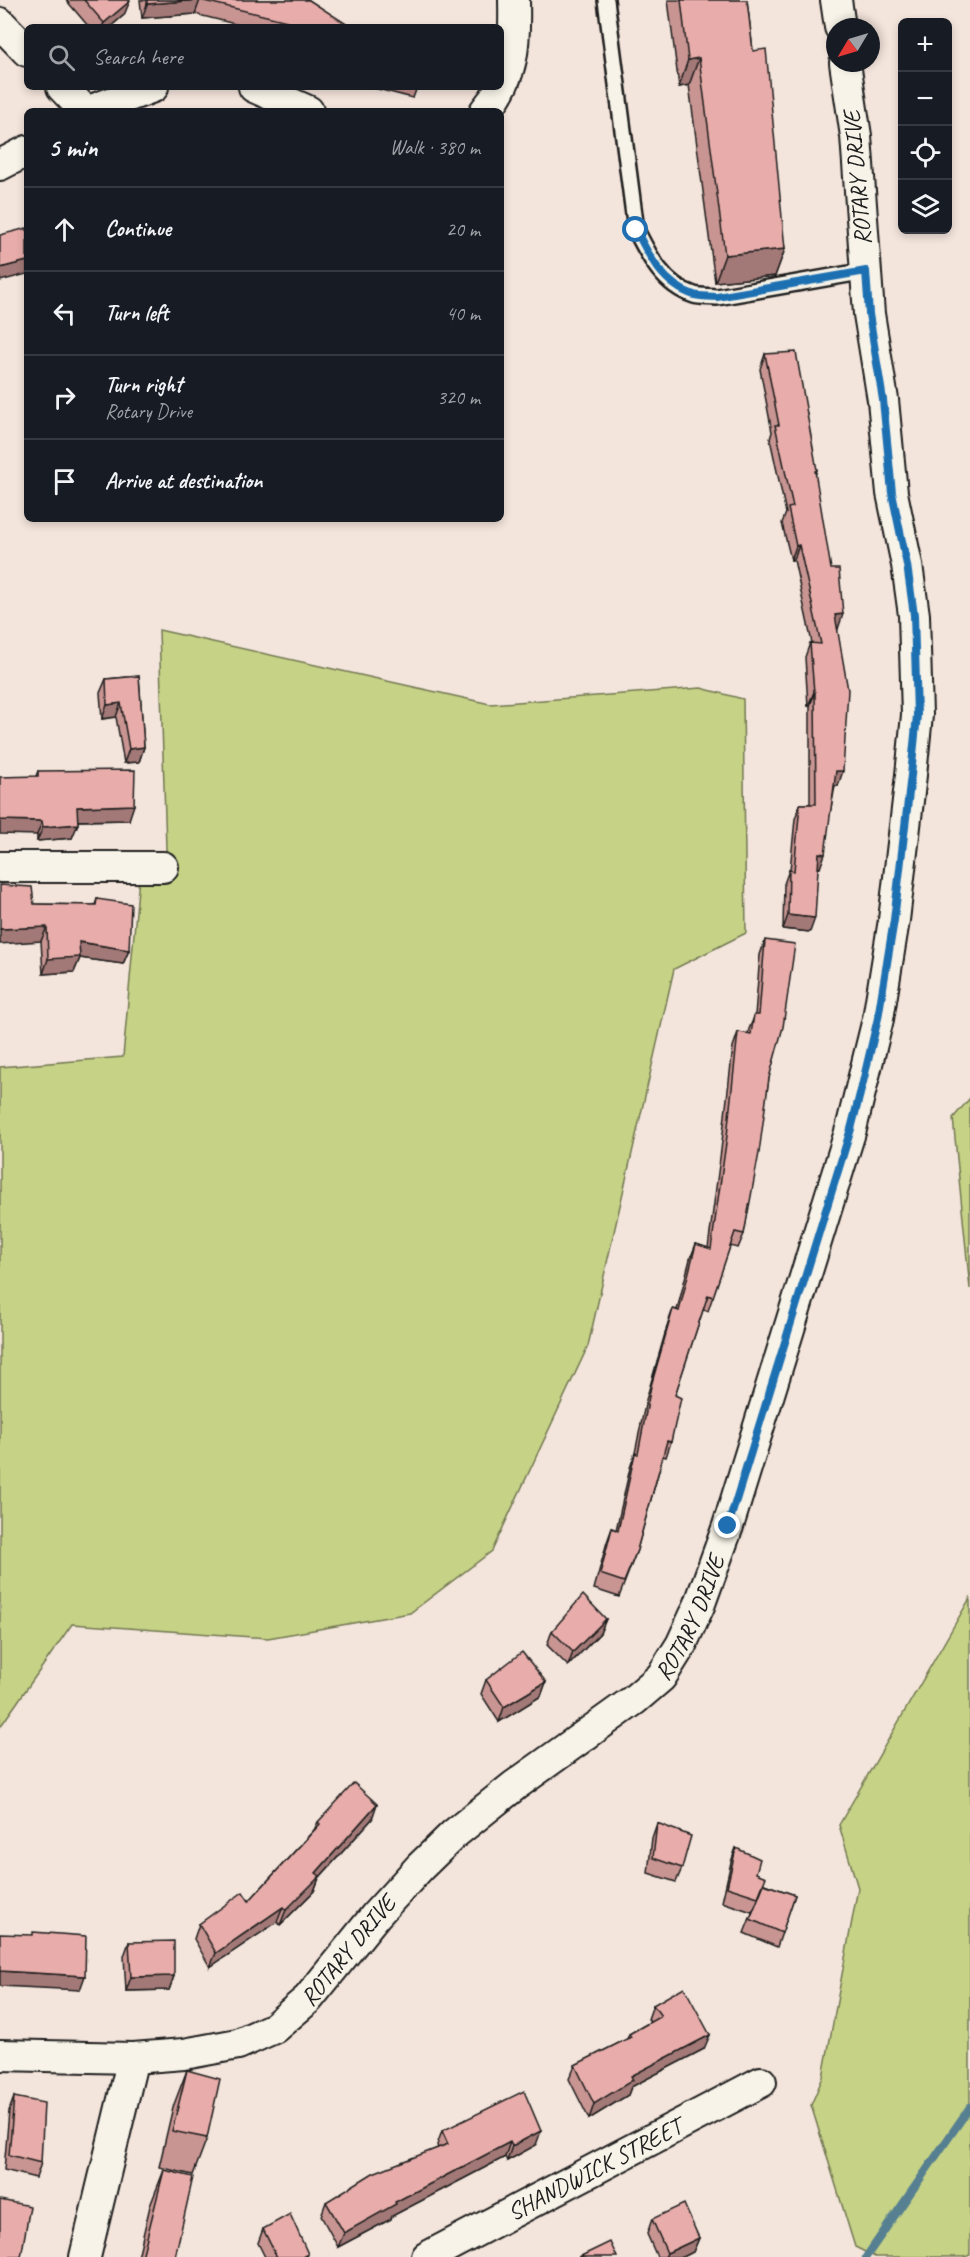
<!DOCTYPE html>
<meta charset="utf-8">
<style>
body{margin:0;font-family:Caveat,sans-serif;background:#242831;color:#f1f3f6}
.controls{position:absolute;right:18px;top:18px;display:grid;overflow:hidden;border-radius:9px;box-shadow:0 3px 9px #0003}
.controls button{width:54px;height:54px;display:grid;place-items:center;padding:0;border:0;border-bottom:2px solid #363941;background:#171b24;color:#f1f3f6;font:30px sans-serif}
.compass{position:absolute;left:826px;top:18px;width:54px;height:54px;border-radius:50%;background:#171b24;box-shadow:0 3px 9px #0003;rotate:232deg}
.stop{position:absolute;width:18px;height:18px;margin:-14px;border:4px solid #1f6fb2;border-radius:50%;background:#fff}
.stop.end{background:#1f6fb2;border-color:#fff;box-shadow:0 2px 6px #0008}
.list{margin:0;padding:0;list-style:none}
h2{display:flex;justify-content:space-between;align-items:center;height:78px;margin:0;padding:0 24px;font-size:26px}
h2 small{font-size:20px;font-weight:400;color:#9ea1a6}
.list li{display:grid;grid-template-columns:39px 1fr auto;gap:18px;align-items:center;box-sizing:border-box;height:84px;padding:0 24px;border-top:2px solid #363941}
.list b{display:block;font-size:22px;white-space:nowrap}
.list p{margin:0;font-size:20px;white-space:nowrap;color:#9ea1a6}
.list em{font-size:20px;font-style:normal;color:#9ea1a6}
.icon{flex:none;width:33px;height:33px;fill:none;stroke:currentColor;stroke-width:2;stroke-linecap:round;stroke-linejoin:round}
.map{position:relative;flex:none;width:970px;height:2257px;overflow:hidden}
.search{position:absolute;background:#171b24;box-shadow:0 3px 9px #0003;left:24px;top:24px;width:480px;height:66px;display:flex;align-items:center;gap:15px;box-sizing:border-box;padding:0 21px;border-radius:9px;color:#9ea1a6;font-size:22px}
.panel{position:absolute;background:#171b24;box-shadow:0 3px 9px #0003;left:24px;top:108px;width:480px;height:414px;border-radius:9px}
.map>svg:first-child{display:block}
.green{fill:#c6d286;stroke:#717751;stroke-width:1.5}
.lines{fill:none;stroke-linecap:round;stroke-linejoin:round}
.stream{stroke:#578091;stroke-width:8}
.service-casing{stroke:#1c1c1c;stroke-width:20}
.minor-casing{stroke:#1c1c1c;stroke-width:34}
.service{stroke:#f7f3e8;stroke-width:15}
.minor{stroke:#f7f3e8;stroke-width:30}
.wall{fill:#c89592;stroke:#1c1c1c;stroke-width:1.5}
.shaded-wall{fill:#a27977;stroke:#1c1c1c;stroke-width:1.5}
.building{fill:#e8adaa;stroke:#1c1c1c;stroke-width:1.5}
.route{stroke:#1f6fb2;stroke-width:8}
.labels{text-anchor:middle;stroke-width:4.5;stroke-linejoin:round;paint-order:stroke}
.street-label{font-size:24px;fill:#1c1c1c;stroke:#f7f3e8}
</style>
<div class="map">
<svg width="970" height="2257" viewBox="0 0 970 2257">
<rect width="100%" height="100%" fill="#f4e5dc"/>
<filter id="ink" filterUnits="userSpaceOnUse"><feTurbulence type="fractalNoise" baseFrequency=".0167" numOctaves="2"/><feDisplacementMap in="SourceGraphic" scale="12" xChannelSelector="R" yChannelSelector="G"/><feConvolveMatrix kernelMatrix="1 2 1 2 8 2 1 2 1" color-interpolation-filters="sRGB"/></filter>
<g filter="url(#ink)">
<g class="green">
<polygon points="159,630 490,704 701,688 743,699 746,933 674,969 588,1346 492,1551 410,1613 268,1638 72,1624 0,1727 0,1067 123,1057 139,878 167,879"/>
<polygon points="970,1098 970,1289 953,1118"/>
<polygon points="970,1598 970,2255 965,2257 875,2257 855,2247 811,2105 823,2077 858,1888 839,1825"/>
</g>
<g class="lines">
<polyline class="stream" points="866,2257 970,2107"/>
<defs>
<path id="service" d="M 606,0 L 636,230 C 649,256 663,285 694,295 C 700,297 710,296 717,297 L 866,271"/>
<g id="minor">
<polyline points="836,0 840,27"/>
<polyline points="0,23 27,51"/>
<polyline points="62,87 85,111"/>
<polyline points="254,87 308,111"/>
<polyline points="89,111 153,87"/>
<path d="M 485,111 C 515,76 515,43 514,0"/>
<polyline points="0,165 27,151"/>
<polyline points="0,867 163,867"/>
<path id="s1" d="M 0,2055 L 133,2058 L 184,2054 L 238,2044 L 274,2028 L 308,1999 L 376,1915 L 420,1867 L 454,1834 L 514,1786 L 634,1700 L 661,1677 L 681,1645 L 699,1606 L 728,1526 L 851,1129 L 878,1019 L 894,920 L 911,775 L 917,715 L 914,615 L 907,565 L 892,493 L 883,400 L 869,314 L 856,136 L 845,63"/>
<polyline points="85,2257 133,2058"/>
<path id="s2" d="M 427,2257 L 761,2082"/>
</g>
</defs>
<use href="#service" class="service-casing"/>
<use href="#minor" class="minor-casing"/>
<use href="#service" class="service"/>
<use href="#minor" class="minor"/>
</g>
<g class="wall">
<polygon points="66,0 129,0 124,15 110,27 89,27"/>
<polygon points="140,0 309,0 348,27 247,27 195,14 142,18"/>
<polygon points="668,0 747,0 753,51 785,249 775,276 715,282 689,85 679,87"/>
<polygon points="370,87 417,87 413,98"/>
<polygon points="765,354 817,470 815,476 838,629 837,629 838,786 835,786 820,868 818,868 810,932 783,929 784,884 789,870 790,870 795,819 800,804 810,804 810,706 808,706 805,657 810,643 812,643 794,560 791,560 782,523 786,513 770,439 772,432 760,369"/>
<polygon points="139,676 144,747 139,762 124,763 116,717 102,719 100,693 106,679"/>
<polygon points="38,771 129,820 78,821 72,838 37,841 36,776"/>
<polygon points="97,899 129,950 123,964 80,958 74,972 43,974 41,941 34,904 95,905"/>
<polygon points="765,940 769,1078 744,1234 738,1248 730,1246 708,1311 703,1310 675,1395 671,1442 666,1457 663,1456 637,1550 619,1597 594,1589 607,1542 612,1528 616,1530 630,1468 635,1453 646,1400 668,1323 673,1309 677,1310 690,1259 696,1244 708,1248 721,1150 733,1047 738,1032 748,1034 749,1029 755,1015 760,955"/>
<polygon points="606,1619 600,1633 568,1666 547,1645 552,1631"/>
<polygon points="486,1680 546,1682 541,1696 499,1722 481,1694"/>
<polygon points="372,1819 319,1878 314,1891 280,1925 277,1922 210,1967 194,1939 199,1924 249,1901 314,1830 318,1822"/>
<polygon points="657,1823 682,1868 676,1882 648,1873 652,1838"/>
<polygon points="736,1848 764,1884 795,1895 777,1947 744,1933 754,1908 752,1912 722,1902 731,1862"/>
<polygon points="129,1942 174,1976 169,1990 126,1991 124,1956"/>
<polygon points="653,2005 704,2049 631,2087 628,2095 589,2119 569,2079 575,2065 627,2039 629,2034 650,2022 648,2019"/>
<polygon points="187,2070 207,2138 193,2175 159,2167 173,2107"/>
<polygon points="14,2097 41,2163 36,2178 4,2170 9,2111"/>
<polygon points="442,2131 536,2145 507,2161 505,2157 392,2216 391,2219 338,2247 321,2216 326,2202 438,2148 437,2145"/>
<polygon points="164,2170 175,2257 138,2257 150,2206"/>
<polygon points="652,2219 699,2238 693,2252 683,2257 657,2257 647,2234"/>
<polygon points="263,2229 308,2254 307,2257 265,2257 258,2243"/>
</g>
<g class="shaded-wall">
<polygon points="200,0 195,14 142,18 147,4"/>
<polygon points="130,1 124,15 110,27 102,27 104,23"/>
<polygon points="699,58 689,85 679,87 688,60"/>
<polygon points="785,249 775,276 715,282 725,255"/>
<polygon points="27,261 27,274 0,281 0,268"/>
<polygon points="799,545 794,560 791,560 796,546"/>
<polygon points="843,614 838,629 830,629 835,615"/>
<polygon points="814,692 815,692 810,706 808,706"/>
<polygon points="121,703 116,717 102,719 107,705"/>
<polygon points="144,747 139,762 124,763 129,749"/>
<polygon points="836,771 843,771 838,786 831,786"/>
<polygon points="134,805 129,820 72,821 77,807"/>
<polygon points="0,820 42,821 37,835 0,834"/>
<polygon points="78,824 72,838 37,841 43,827"/>
<polygon points="819,853 825,854 820,868 814,867"/>
<polygon points="788,915 815,918 810,932 783,929"/>
<polygon points="47,927 41,941 0,944 0,929"/>
<polygon points="79,942 129,950 123,964 80,958 74,972 43,974 48,959"/>
<polygon points="606,1619 600,1633 568,1666 573,1652"/>
<polygon points="546,1682 541,1696 499,1722 504,1707"/>
<polygon points="377,1804 372,1819 319,1878 314,1891 280,1925 286,1910 316,1873"/>
<polygon points="283,1907 277,1922 210,1967 216,1953"/>
<polygon points="0,1971 85,1976 80,1990 0,1986"/>
<polygon points="174,1976 169,1990 126,1991 131,1977"/>
<polygon points="710,2035 704,2049 631,2087 628,2095 589,2119 594,2104 631,2076"/>
<polygon points="541,2131 536,2145 507,2161 512,2146"/>
<polygon points="510,2142 505,2157 392,2216 391,2219 338,2247 344,2233 395,2202"/>
<polygon points="699,2238 693,2252 683,2257 665,2257 667,2253"/>
</g>
<g class="building">
<polygon points="84,0 129,0 130,1 104,23"/>
<polygon points="147,0 309,0 348,25 347,27 284,27 287,21 200,0 147,4"/>
<polygon points="681,0 747,0 753,51 766,49 785,249 725,255 699,58 688,60"/>
<polygon points="27,228 27,261 0,268 0,235"/>
<polygon points="796,352 817,470 815,471 831,569 839,569 843,614 835,615 848,690 843,771 836,771 825,854 819,853 815,918 788,915 789,870 794,871 800,804 816,804 815,692 814,692 810,643 821,644 799,545 796,546 788,508 793,507 775,425 779,425 765,354"/>
<polygon points="139,676 144,747 129,749 121,703 107,705 106,679"/>
<polygon points="135,770 134,805 77,807 78,824 43,827 42,821 0,820 0,777 38,776 38,771"/>
<polygon points="0,885 32,887 34,904 96,905 97,899 131,904 129,950 79,942 80,957 48,959 47,927 0,929"/>
<polygon points="765,940 795,944 783,1027 769,1078 759,1153 744,1234 735,1232 713,1297 708,1295 675,1395 681,1398 671,1442 667,1441 637,1550 624,1582 600,1574 612,1528 618,1531 635,1453 638,1454 651,1386 673,1309 679,1311 696,1244 711,1249 727,1136 738,1032 751,1034 754,1015 759,1015"/>
<polygon points="583,1595 606,1619 573,1652 552,1631"/>
<polygon points="522,1652 546,1682 504,1707 486,1680"/>
<polygon points="354,1783 377,1804 316,1873 320,1876 286,1910 283,1907 216,1953 199,1924 243,1892 249,1901 320,1824 318,1822"/>
<polygon points="657,1823 691,1836 682,1868 653,1858"/>
<polygon points="736,1848 760,1859 756,1873 766,1877 758,1897 727,1887"/>
<polygon points="764,1884 795,1895 782,1933 750,1919"/>
<polygon points="33,1932 86,1936 85,1976 0,1971 0,1934 33,1935"/>
<polygon points="174,1941 174,1976 131,1977 129,1942"/>
<polygon points="684,1987 710,2035 631,2076 633,2080 594,2104 575,2065 631,2037 629,2034 661,2016 653,2005"/>
<polygon points="187,2070 220,2079 207,2138 172,2131"/>
<polygon points="524,2091 541,2131 512,2146 510,2142 395,2202 396,2204 344,2233 326,2202 373,2173 448,2144 442,2131"/>
<polygon points="14,2097 44,2103 41,2163 9,2155"/>
<polygon points="164,2170 193,2177 175,2257 142,2257"/>
<polygon points="0,2200 30,2206 21,2257 0,2257"/>
<polygon points="684,2204 699,2238 667,2253 652,2219"/>
<polygon points="290,2214 308,2254 302,2257 277,2257 263,2229"/>
<polygon points="610,2242 617,2257 579,2257"/>
</g>
</g>
<g class="lines" filter="url(#ink)">
<path class="route" d="M 636,230 C 649,256 663,285 694,295 C 700,297 710,296 717,297 L 866,271 L 869,314 L 883,400 L 892,493 L 907,565 L 914,615 L 917,715 L 911,775 L 894,920 L 878,1018 L 863,1082 L 851,1129 L 728,1526"/>
</g>
<g class="labels">
<g class="street-label">
<text transform="translate(857 178) rotate(-95)" y="8">ROTARY DRIVE</text>
<text dy="8" stroke="none"><textPath href="#s1" startOffset="870">ROTARY DRIVE</textPath></text>
<text dy="8" stroke="none"><textPath href="#s1" startOffset="386">ROTARY DRIVE</textPath></text>
<text dy="8" stroke="none"><textPath href="#s2" startOffset="189">SHANDWICK STREET</textPath></text>
</g>
</g>
</svg>
<div class="controls">
<button>+</button>
<button>−</button>
<button><svg class="icon" aria-label="locate" viewBox="0 0 24 24"><circle cx="12" cy="12" r="6"/><path d="M12 2v4M12 18v4M2 12h4M18 12h4"/></svg></button>
<button><svg class="icon" aria-label="layers" viewBox="0 0 24 24"><path d="M12 4l9 5-9 5-9-5zM3 14l9 5 9-5"/></svg></button>
</div>
<svg class="compass" viewBox="-18 -18 36 36"><path d="M0-13l5 13h-10z" fill="#e53935"/><path d="M0 13l5-13h-10z" fill="#9ea1a6"/></svg>
<div class="stop" style="left:636px;top:230px"></div>
<div class="stop end" style="left:728px;top:1526px"></div>
<div class="search"><svg class="icon" aria-label="search" viewBox="0 0 24 24"><circle cx="10" cy="10" r="6"/><path d="M15 15l6 6"/></svg>Search here</div>
<section class="panel">
<h2>5 min<small>Walk · 380 m</small></h2>
<ul class="list">
<li><svg class="icon" aria-label="ahead" viewBox="0 0 24 24"><path d="M12 20V5M6 11l6-6 6 6"/></svg><div><b>Continue</b></div><em>20 m</em></li>
<li><svg class="icon" aria-label="left" viewBox="0 0 24 24"><path d="M17 20v-9H6M10 6l-5 5 5 5"/></svg><div><b>Turn left</b></div><em>40 m</em></li>
<li><svg class="icon" aria-label="right" viewBox="0 0 24 24"><path d="M7 20v-9h11M14 6l5 5-5 5"/></svg><div><b>Turn right</b><p>Rotary Drive</p></div><em>320 m</em></li>
<li><svg class="icon" aria-label="arrive" viewBox="0 0 24 24"><path d="M6 21V4h12l-3 4 3 4H6"/></svg><div><b>Arrive at destination</b></div></li>
</ul>
</section>
</div>
